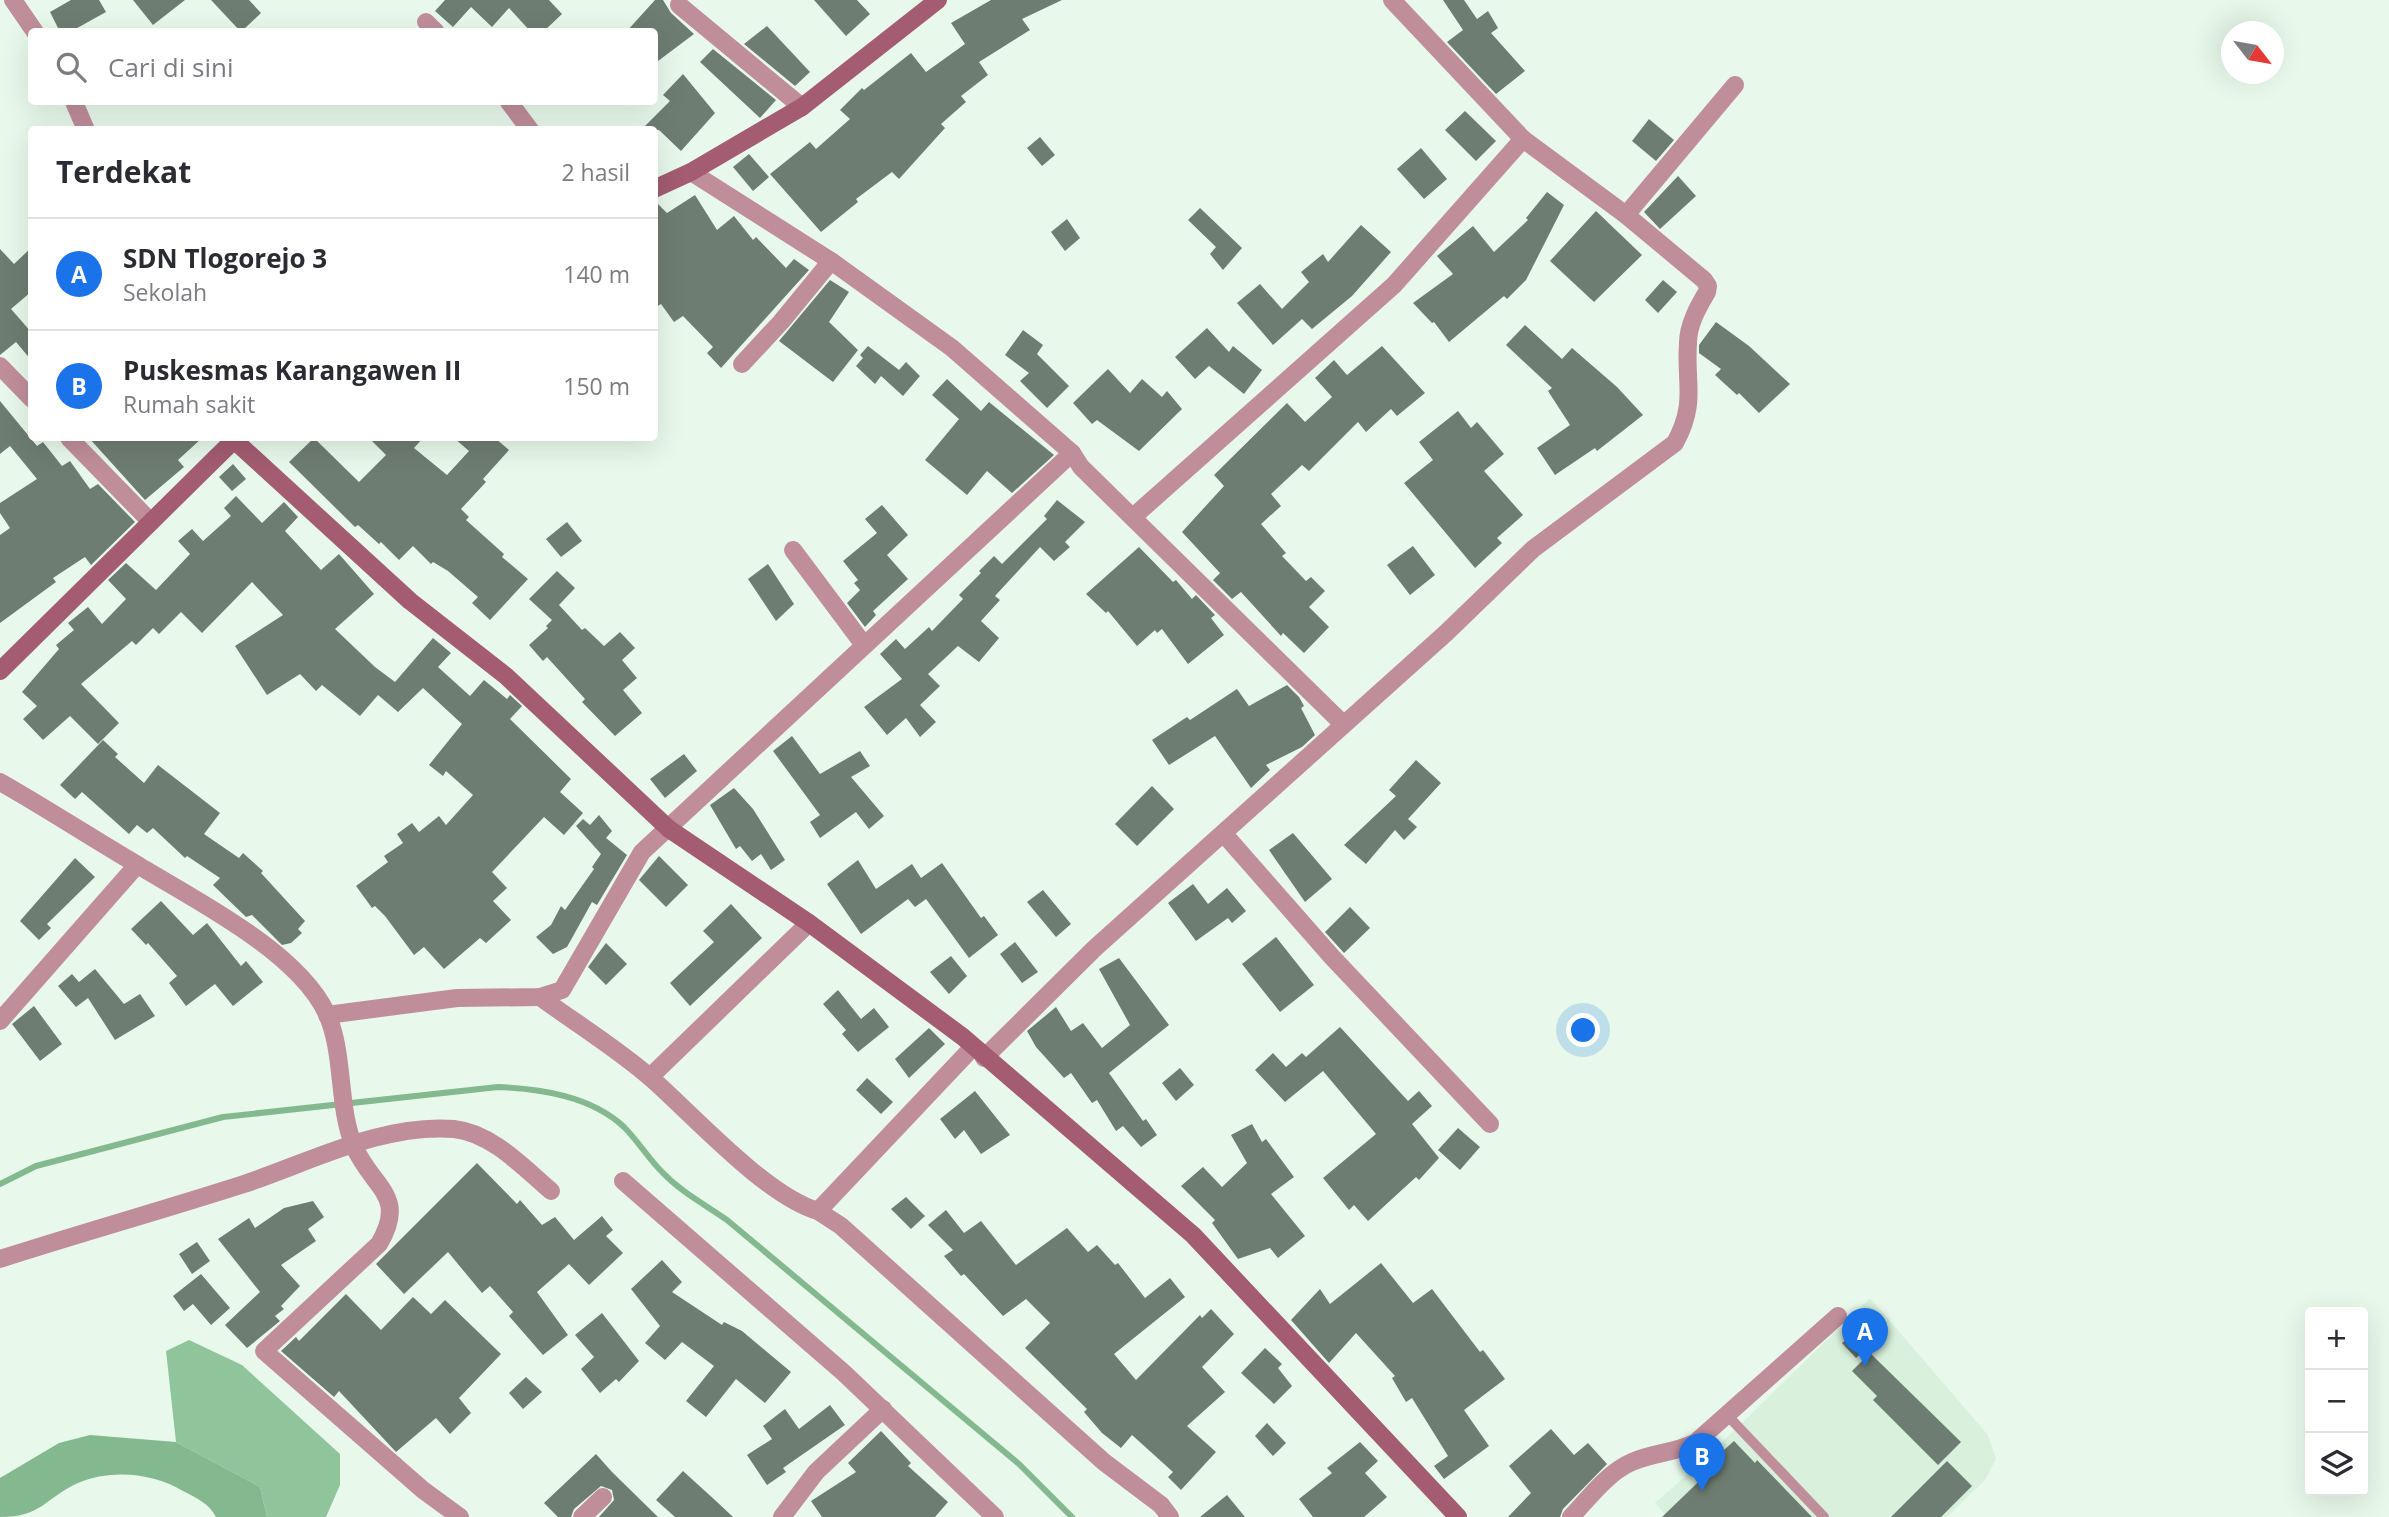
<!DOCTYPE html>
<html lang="id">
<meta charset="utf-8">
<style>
body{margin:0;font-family:"Open Sans",sans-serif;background:#f2f2f3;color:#2b2b33}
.controls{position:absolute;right:21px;bottom:21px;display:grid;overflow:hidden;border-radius:7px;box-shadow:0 7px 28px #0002}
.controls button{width:63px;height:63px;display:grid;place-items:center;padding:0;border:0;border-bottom:2px solid #e1e1e2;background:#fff;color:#2b2b33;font:35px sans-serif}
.compass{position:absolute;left:2221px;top:21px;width:63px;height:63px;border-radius:50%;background:#fff;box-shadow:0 7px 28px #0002;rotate:121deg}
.you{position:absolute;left:1584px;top:1031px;width:24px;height:24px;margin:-18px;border:5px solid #fff;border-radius:50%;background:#1a73e8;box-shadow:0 0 0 10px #1a73e833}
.badge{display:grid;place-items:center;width:46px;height:46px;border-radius:50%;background:#1a73e8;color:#fff;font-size:23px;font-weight:700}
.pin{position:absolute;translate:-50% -58px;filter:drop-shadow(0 2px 4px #0008)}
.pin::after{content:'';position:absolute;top:37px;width:24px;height:21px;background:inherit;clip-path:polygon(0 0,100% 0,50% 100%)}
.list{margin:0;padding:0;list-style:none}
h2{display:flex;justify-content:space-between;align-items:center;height:91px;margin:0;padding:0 28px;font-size:30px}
h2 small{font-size:23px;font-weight:400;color:#7c7c81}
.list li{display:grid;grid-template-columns:46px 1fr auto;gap:21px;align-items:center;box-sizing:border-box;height:112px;padding:0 28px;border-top:2px solid #e1e1e2}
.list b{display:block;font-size:26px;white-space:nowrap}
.list p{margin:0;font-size:23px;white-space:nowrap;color:#7c7c81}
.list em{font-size:23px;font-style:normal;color:#7c7c81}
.icon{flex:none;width:38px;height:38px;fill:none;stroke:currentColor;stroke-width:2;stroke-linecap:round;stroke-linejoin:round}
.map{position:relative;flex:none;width:2389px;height:1517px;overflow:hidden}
.search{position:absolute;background:#fff;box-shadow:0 7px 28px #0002;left:28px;top:28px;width:630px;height:77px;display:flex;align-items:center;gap:18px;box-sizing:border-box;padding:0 24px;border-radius:7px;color:#7c7c81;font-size:26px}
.panel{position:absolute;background:#fff;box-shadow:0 7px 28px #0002;left:28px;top:126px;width:630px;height:315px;border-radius:7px}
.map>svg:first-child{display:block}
.built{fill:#d8f0dc}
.forest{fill:#90c49a}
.water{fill:#84b88f}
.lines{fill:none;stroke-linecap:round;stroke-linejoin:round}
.stream{stroke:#84b88f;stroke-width:6}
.building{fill:#6e7d71}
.service{stroke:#c08e9b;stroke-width:10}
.minor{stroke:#c08e9b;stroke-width:18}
.secondary{stroke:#a35c71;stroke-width:18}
</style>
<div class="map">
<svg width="2389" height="1517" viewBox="0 0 2389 1517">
<rect width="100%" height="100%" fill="#e8f9eb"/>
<polygon class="built" points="1870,1298 1988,1435 1996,1459 1985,1480 1947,1517 1667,1517 1655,1503 1706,1458"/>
<polygon class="forest" points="189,1340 242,1365 340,1454 340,1485 326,1517 267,1517 260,1487 176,1442 166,1351"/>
<path class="water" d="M 90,1435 L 176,1442 L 260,1487 L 267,1517 L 216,1517 C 209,1503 196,1498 183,1491 C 153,1473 111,1469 78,1483 C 45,1498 42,1517 0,1517 L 0,1478 L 59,1443 Z"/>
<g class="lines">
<path class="stream" d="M 0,1184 L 36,1166 L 223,1117 L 498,1087 C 541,1089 591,1096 624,1127 C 638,1141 648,1158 662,1172 C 681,1192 704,1204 727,1220 L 1019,1464 L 1072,1517"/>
</g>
<g class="building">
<polygon points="71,0 99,0 106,12 70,32 60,32 50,12"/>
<polygon points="133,0 185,0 153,25"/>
<polygon points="211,0 249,0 261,13 241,32"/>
<polygon points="445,0 549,0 562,14 543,32 531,32 509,8 492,27 471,7 453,27 435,11"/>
<polygon points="655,0 663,0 671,13 694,34 654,64 654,32 626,32"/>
<polygon points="814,0 857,0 870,14 846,36"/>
<polygon points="991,0 1062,0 1022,19 1030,30 979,62 988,75 961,96 966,102 941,124 945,128 899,179 892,172 856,199 858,202 821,232 770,174 810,142 816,149 850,119 840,110 862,88 864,90 911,53 926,72 965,44 951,23"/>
<polygon points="1443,0 1464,0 1477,19 1488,11 1498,28 1491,33 1525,71 1496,94 1447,42 1463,30"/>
<polygon points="767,26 810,72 795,86 744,44"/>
<polygon points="713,49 776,100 760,118 700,62"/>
<polygon points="683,74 715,113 681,151 659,130 641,130 670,101 663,95"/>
<polygon points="1465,111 1496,141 1476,161 1445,130"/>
<polygon points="1649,119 1674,140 1656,161 1632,141"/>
<polygon points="1040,137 1055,155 1042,166 1027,148"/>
<polygon points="1421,148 1447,179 1424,199 1397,169"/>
<polygon points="749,154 769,177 753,191 733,167"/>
<polygon points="1678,176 1696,196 1660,229 1644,212"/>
<polygon points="1547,192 1564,205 1526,280 1507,299 1504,296 1449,342 1434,322 1432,323 1413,303 1453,274 1437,256 1473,226 1494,252 1528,220 1526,218"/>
<polygon points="695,195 717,230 734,216 753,240 756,237 786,268 794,259 809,270 721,368 707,353 713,347 683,316 674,322 661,304 654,308 654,200 667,213"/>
<polygon points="1200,208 1242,248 1223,270 1210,254 1216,247 1188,220"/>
<polygon points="1596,211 1642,255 1594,302 1550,261"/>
<polygon points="1067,219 1080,238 1065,251 1051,232"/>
<polygon points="1361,225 1391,252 1352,296 1312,329 1302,319 1273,345 1237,303 1260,284 1282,309 1309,282 1301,272 1323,254 1328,262"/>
<polygon points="32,247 32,291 11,309 32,333 32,361 16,342 0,355 0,249 14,264"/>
<polygon points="830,280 849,292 829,322 858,350 833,382 779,341"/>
<polygon points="1663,280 1677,292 1658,313 1645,300"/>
<polygon points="1716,322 1749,346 1790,384 1759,413 1739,393 1737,395 1715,375 1721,369 1699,353 1699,345"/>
<polygon points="1525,325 1562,359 1572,348 1617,387 1643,415 1597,451 1595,448 1555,475 1537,448 1570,425 1548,391 1552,388 1506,345"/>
<polygon points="1207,328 1229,352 1233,346 1262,370 1244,394 1209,366 1195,379 1175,357"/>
<polygon points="1023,330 1043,345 1037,354 1069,386 1047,408 1020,381 1029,373 1005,355"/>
<polygon points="868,346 899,370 906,362 920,376 903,396 881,376 875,384 856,366 863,358 860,355"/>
<polygon points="1382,346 1425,393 1397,416 1391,409 1366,432 1358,422 1309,471 1302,465 1271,494 1281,506 1261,524 1286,553 1282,556 1306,581 1311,577 1325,591 1309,607 1329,627 1304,653 1283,633 1281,636 1241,592 1232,599 1213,580 1220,573 1182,532 1224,486 1214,475 1287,403 1305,422 1332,397 1315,378 1334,360 1347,375"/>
<polygon points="1108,369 1130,393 1142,379 1162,397 1167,391 1182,409 1139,451 1097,420 1092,424 1073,403"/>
<polygon points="947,379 981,411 989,402 1054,455 1012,493 987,471 967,495 925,460 959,419 932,395"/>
<polygon points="0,401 37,446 43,442 62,466 70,461 90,489 98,484 135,522 91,565 85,557 53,578 56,582 0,623 0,535 10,528 0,513 0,503 37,479 10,446 0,454"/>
<polygon points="1458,411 1471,428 1477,422 1504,454 1484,471 1523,515 1497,538 1502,543 1475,568 1404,483 1433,460 1419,442"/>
<polygon points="89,438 202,438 178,460 184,467 145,500"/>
<polygon points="314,438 359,482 386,455 369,438 423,438 414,448 447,475 469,451 454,438 495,438 509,450 483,479 486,482 461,509 469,517 466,520 504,554 502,557 528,579 490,620 472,603 478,597 448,571 433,562 431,564 413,546 399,560 381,542 379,544 358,525 355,527 289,462"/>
<polygon points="233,464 246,479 232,491 219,477"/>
<polygon points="236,496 262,523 284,502 298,517 285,531 321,570 339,554 374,594 335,629 375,667 395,682 433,638 451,653 438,667 470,696 484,680 507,699 510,695 522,706 510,719 571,779 560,792 583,813 564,835 544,817 492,872 507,888 493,901 511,920 486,943 480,938 444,969 424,947 414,955 385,916 375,906 372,908 356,886 388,862 384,856 403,843 397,834 412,823 419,832 439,816 446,825 473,795 446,771 443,776 429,765 462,724 423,688 398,712 378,695 360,716 322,685 316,691 300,674 267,695 235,646 283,615 252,582 202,633 181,612 159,634 153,628 136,645 132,641 81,684 119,723 98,744 70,716 43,740 23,719 37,706 22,692 59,649 56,645 74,630 68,623 88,607 102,624 126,599 108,580 126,563 156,590 190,554 178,541 192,529 203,541 231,516 224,508"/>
<polygon points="1057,500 1085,522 1065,542 1070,547 1054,561 1040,547 995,596 1000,600 981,621 999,638 979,662 958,646 928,674 940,686 920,705 936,722 920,737 906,718 887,735 864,707 902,679 880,654 896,639 905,649 929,627 932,631 963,599 959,595 981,573 979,571 994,556 1002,564 1047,519 1044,516"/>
<polygon points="882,505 908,535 887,555 908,579 873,611 876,615 865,627 847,603 860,590 854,583 858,580 843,561 877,533 865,519"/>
<polygon points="567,522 582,541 561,557 546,539"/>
<polygon points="1413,546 1435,575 1410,595 1387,565"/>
<polygon points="1139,547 1173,582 1176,580 1192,599 1196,595 1215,615 1211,618 1224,635 1188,664 1162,629 1157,633 1155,630 1137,646 1108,611 1106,613 1086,594"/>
<polygon points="768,564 794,604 776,621 748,579"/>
<polygon points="557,571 575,588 559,605 582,630 585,628 604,646 620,632 635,648 622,660 637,678 623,690 642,713 615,736 582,702 585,699 547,657 543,661 529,645 548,628 546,626 552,620 529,599"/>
<polygon points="1287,685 1299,697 1304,706 1301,708 1315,735 1302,747 1266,765 1270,770 1251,788 1215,736 1169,765 1152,740 1187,717 1190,720 1237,689 1249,706"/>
<polygon points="792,736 820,774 860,751 870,766 851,777 884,816 869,829 856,812 820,838 810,822 820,815 773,751"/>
<polygon points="103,740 118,754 115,757 144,783 158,765 220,813 204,834 239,858 243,853 263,871 261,873 305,921 298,929 302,933 291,943 282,945 252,915 246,917 213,885 220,878 187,856 185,858 153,828 147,833 137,825 129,834 82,792 75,799 60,785"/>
<polygon points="684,754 697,771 665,798 650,779"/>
<polygon points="1416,760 1441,783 1408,819 1417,827 1404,840 1395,830 1366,864 1344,845 1396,796 1389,790"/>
<polygon points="1152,786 1174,809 1137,846 1115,824"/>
<polygon points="734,788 753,809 785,860 771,870 761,854 752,861 740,846 736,849 710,805"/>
<polygon points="599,815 612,831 606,838 627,855 597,905 592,902 567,947 553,954 536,937 551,925 561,906 565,910 594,869 592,867 601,854 576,826 583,819 590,825"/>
<polygon points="1293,833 1332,879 1305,902 1269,850"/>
<polygon points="659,856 688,885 666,907 639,880"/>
<polygon points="75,858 95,877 47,924 51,928 39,940 20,921"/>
<polygon points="858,860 876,889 912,864 921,878 942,863 981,918 984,916 998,935 969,958 926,899 915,907 908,899 861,934 827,884"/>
<polygon points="1193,884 1208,904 1227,888 1246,911 1232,923 1228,918 1196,941 1168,903"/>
<polygon points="1043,890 1071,924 1056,937 1027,902"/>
<polygon points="161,901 193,935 207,923 241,966 246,961 263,982 233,1006 215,984 186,1006 169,983 177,976 148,943 146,945 131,929"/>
<polygon points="731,904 762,938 690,1006 670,983 714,942 703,931"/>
<polygon points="1350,907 1370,928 1344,953 1325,932"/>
<polygon points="1276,937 1314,985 1280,1012 1242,964"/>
<polygon points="1015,942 1038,972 1022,983 1000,954"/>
<polygon points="606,943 627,964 606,985 588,967"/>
<polygon points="951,956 967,976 949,994 930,972"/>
<polygon points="1119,958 1169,1025 1109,1073 1143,1121 1146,1119 1157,1135 1141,1147 1123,1126 1116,1131 1097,1100 1092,1103 1071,1073 1064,1078 1036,1047 1027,1031 1056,1007 1071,1031 1083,1023 1102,1048 1130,1025 1099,969"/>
<polygon points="95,969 124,1004 140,994 155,1016 115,1040 88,998 76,1007 58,986 72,974 79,982"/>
<polygon points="838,990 861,1019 874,1008 889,1027 858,1052 842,1034 846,1030 823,1004"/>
<polygon points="34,1006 62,1044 40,1061 12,1024"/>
<polygon points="1340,1027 1408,1101 1419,1091 1432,1106 1412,1124 1439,1158 1419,1180 1416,1177 1368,1221 1354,1205 1349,1210 1323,1178 1376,1134 1323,1071 1285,1102 1255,1070 1273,1053 1286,1067 1302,1053 1306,1057"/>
<polygon points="929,1028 945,1044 909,1078 895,1059"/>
<polygon points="1180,1068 1194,1085 1176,1101 1162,1083"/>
<polygon points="867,1078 893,1102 881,1114 856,1090"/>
<polygon points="975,1091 1010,1135 981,1154 964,1130 955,1139 940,1119"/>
<polygon points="1252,1124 1262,1142 1266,1139 1294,1177 1271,1194 1305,1236 1278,1258 1270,1248 1238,1259 1212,1223 1215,1220 1181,1186 1203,1167 1222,1187 1247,1163 1231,1135"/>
<polygon points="1458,1128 1480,1147 1460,1170 1438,1150"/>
<polygon points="477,1163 517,1204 520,1200 542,1225 555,1217 574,1240 602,1216 613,1230 606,1236 623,1253 589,1285 569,1264 537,1292 568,1335 543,1355 509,1316 513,1312 490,1286 482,1293 448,1252 404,1294 376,1264"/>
<polygon points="906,1197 925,1216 911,1229 891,1209"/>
<polygon points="313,1201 324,1217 308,1229 316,1241 281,1265 300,1286 281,1306 284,1309 275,1316 280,1321 247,1348 225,1325 260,1292 218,1239 249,1218 255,1228 284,1208"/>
<polygon points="946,1210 964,1233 981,1221 1016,1265 1067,1228 1088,1252 1097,1245 1115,1265 1118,1263 1145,1298 1170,1278 1185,1297 1114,1354 1136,1380 1200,1315 1202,1318 1211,1309 1234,1334 1202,1367 1225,1392 1187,1426 1216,1452 1181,1490 1168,1477 1173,1472 1132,1435 1121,1448 1102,1433 1084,1412 1087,1409 1025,1348 1050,1323 1026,1299 1003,1316 964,1274 961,1276 944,1256 953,1250 928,1225"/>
<polygon points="197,1242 210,1261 192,1274 179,1254"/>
<polygon points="662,1260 682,1282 672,1292 722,1325 724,1322 742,1331 791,1372 765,1403 736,1379 706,1417 686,1401 714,1366 682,1342 665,1360 645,1343 660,1326 631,1289"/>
<polygon points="1381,1263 1413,1303 1432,1289 1480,1352 1483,1350 1505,1379 1464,1410 1489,1446 1444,1479 1434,1466 1448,1456 1412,1398 1406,1402 1392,1378 1395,1376 1356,1333 1329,1363 1291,1320 1320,1289 1330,1304"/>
<polygon points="201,1274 230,1308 211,1325 193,1304 184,1311 173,1296"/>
<polygon points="346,1294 381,1330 413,1297 431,1314 445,1300 501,1354 459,1398 471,1413 450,1434 436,1418 396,1452 339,1391 334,1397 281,1351 296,1337 299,1341"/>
<polygon points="1865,1311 1884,1334 1856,1358 1842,1343 1848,1338 1842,1331"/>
<polygon points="602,1313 639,1361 619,1382 616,1379 600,1393 581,1369 594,1357 575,1335"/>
<polygon points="1265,1348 1282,1364 1278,1368 1292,1386 1274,1404 1241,1373"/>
<polygon points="1870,1353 1961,1442 1938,1465 1873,1400 1877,1396 1852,1371"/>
<polygon points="526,1377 542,1392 523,1409 509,1393"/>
<polygon points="830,1405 845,1425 783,1468 786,1472 767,1485 747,1455 772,1439 763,1426 785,1409 799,1429"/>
<polygon points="1267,1423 1286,1443 1273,1456 1255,1436"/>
<polygon points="1551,1429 1574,1455 1588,1443 1607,1464 1563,1509 1560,1517 1508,1517 1531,1493 1509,1466"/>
<polygon points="881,1431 911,1463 908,1466 948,1502 935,1517 822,1517 811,1501 856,1472 848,1463"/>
<polygon points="1734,1441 1755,1463 1757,1460 1812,1517 1662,1517 1719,1462 1715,1458"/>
<polygon points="1360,1442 1378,1461 1365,1473 1387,1497 1364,1517 1313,1517 1299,1499 1332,1473 1327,1468"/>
<polygon points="596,1454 612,1472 658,1517 599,1517 614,1500 612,1490 601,1486 574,1509 571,1517 558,1517 544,1503"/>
<polygon points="1947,1461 1972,1486 1941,1517 1891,1517"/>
<polygon points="683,1471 716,1501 733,1517 675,1517 656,1500"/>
<polygon points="1227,1495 1245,1517 1200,1517"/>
</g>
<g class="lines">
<polyline class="service" points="1727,1415 1824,1517"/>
<g class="minor">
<polyline points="13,0 35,32"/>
<polyline points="679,5 802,107"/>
<polyline points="426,22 436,32"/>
<polyline points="74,102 86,130"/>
<polyline points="509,102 530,130"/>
<polyline points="691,172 831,261 952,348 1072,453 1081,467 1343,724"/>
<polyline points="1626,215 1735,85"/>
<polyline points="742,364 781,322 831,261"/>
<polyline points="0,366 32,399"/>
<polyline points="69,438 151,522"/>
<polyline points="1133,517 1394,285 1523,139"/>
<polyline points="793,550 864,645"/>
<path d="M 0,782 C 46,808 90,837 136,864 C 193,899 296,950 326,1012 C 345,1052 337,1106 354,1146 C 372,1188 408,1195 379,1244 L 264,1351 L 423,1490 L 460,1517"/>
<polyline points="1224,834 1332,957 1490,1124"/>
<path d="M 540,997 C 577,1024 618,1049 652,1079 C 694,1116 766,1196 818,1211"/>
<polyline points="327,1015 457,998 540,997 562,990 642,852 1072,453"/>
<polyline points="0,1021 137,865"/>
<polyline points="973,1047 818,1211 841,1226 1104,1462 1161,1505 1170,1517"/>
<path d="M 984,1058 L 1095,948 L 1446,633 L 1533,549 L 1675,443 C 1697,403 1685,383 1688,343 C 1688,325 1698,307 1707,292 L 1708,286 L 1704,280 L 1626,215 L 1523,139 L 1392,0"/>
<polyline points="650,1077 809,923"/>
<polyline points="623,1181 844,1373 995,1517"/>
<path d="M 0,1259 C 81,1233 163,1210 244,1184 C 310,1162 383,1123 454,1129 C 492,1133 524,1168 551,1191"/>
<polyline points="582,1517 603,1497"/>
<polyline points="782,1517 816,1472 883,1409"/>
<path d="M 1571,1517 C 1588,1499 1608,1472 1632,1462 C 1652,1453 1674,1453 1695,1443 L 1838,1316"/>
</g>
<g class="secondary">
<polyline points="654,189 691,172 802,107 938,0"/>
<polyline points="237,438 234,440 410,601 506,676 669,829 809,923 963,1037 1193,1235 1458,1517"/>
<polyline points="0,671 234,440"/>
</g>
</g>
</svg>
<div class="controls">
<button>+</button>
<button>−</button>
<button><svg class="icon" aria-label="layers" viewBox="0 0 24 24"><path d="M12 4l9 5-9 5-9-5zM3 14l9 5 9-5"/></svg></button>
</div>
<svg class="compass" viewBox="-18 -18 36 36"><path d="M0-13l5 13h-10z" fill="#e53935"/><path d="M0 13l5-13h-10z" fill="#7c7c81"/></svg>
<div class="you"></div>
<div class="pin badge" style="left:1865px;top:1366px">A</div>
<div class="pin badge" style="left:1702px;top:1491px">B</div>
<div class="search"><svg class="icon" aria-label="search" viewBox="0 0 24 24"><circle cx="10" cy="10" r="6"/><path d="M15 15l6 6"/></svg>Cari di sini</div>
<section class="panel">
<h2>Terdekat<small>2 hasil</small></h2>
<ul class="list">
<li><span class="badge">A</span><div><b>SDN Tlogorejo 3</b><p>Sekolah</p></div><em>140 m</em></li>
<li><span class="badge">B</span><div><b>Puskesmas Karangawen II</b><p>Rumah sakit</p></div><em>150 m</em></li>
</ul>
</section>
</div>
